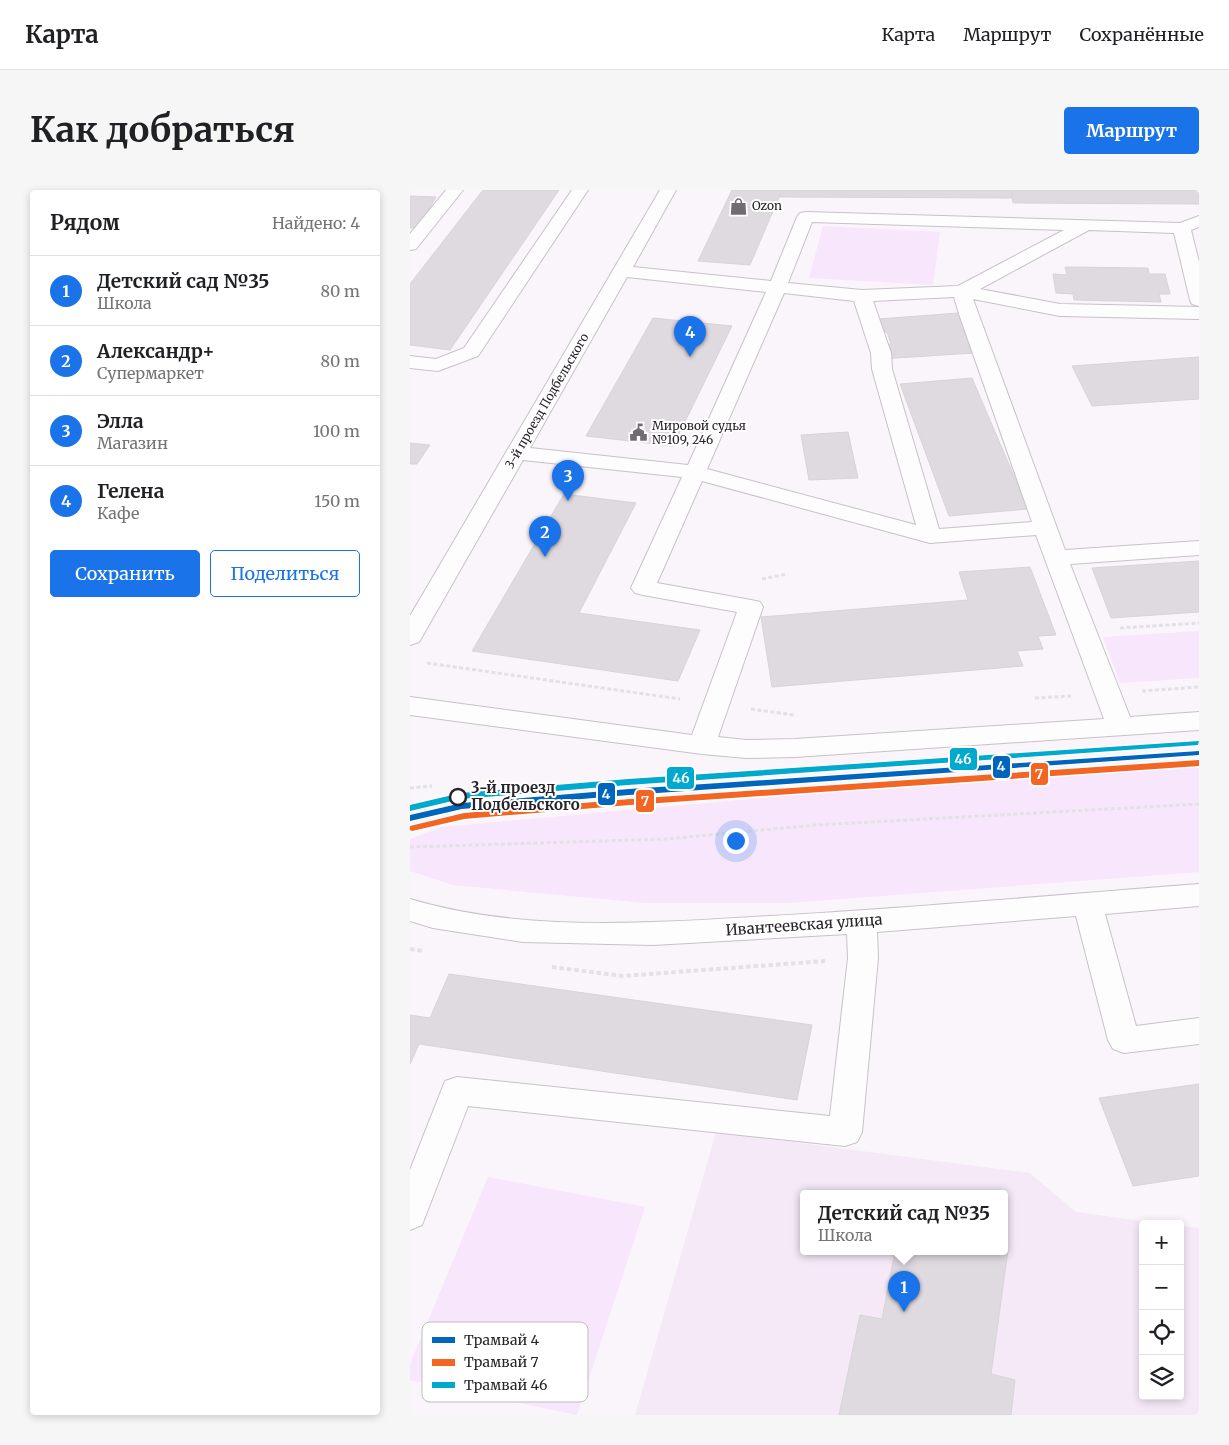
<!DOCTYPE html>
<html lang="ru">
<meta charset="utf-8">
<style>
body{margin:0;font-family:Merriweather,serif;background:#f6f6f6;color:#202124}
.controls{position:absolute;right:15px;bottom:15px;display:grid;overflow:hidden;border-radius:5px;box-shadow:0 2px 8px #0003}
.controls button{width:45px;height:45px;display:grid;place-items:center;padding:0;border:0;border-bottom:1px solid #e0e0e0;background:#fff;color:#202124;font:25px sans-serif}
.you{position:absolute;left:325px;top:650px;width:18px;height:18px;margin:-12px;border:4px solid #fff;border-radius:50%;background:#1a73e8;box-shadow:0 0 0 8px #1a73e833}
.badge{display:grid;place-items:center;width:32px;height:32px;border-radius:50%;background:#1a73e8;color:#fff;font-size:16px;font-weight:700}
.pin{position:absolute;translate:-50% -41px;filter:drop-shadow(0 1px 2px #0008)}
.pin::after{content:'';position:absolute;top:26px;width:18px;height:15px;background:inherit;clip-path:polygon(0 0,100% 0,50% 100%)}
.popup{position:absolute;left:390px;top:1000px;width:208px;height:65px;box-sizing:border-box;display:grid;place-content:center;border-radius:5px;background:#fff;filter:drop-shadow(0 1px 4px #0005);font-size:16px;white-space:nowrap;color:#757577}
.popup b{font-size:19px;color:#202124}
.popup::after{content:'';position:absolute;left:50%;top:100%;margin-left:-10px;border:10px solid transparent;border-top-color:#fff}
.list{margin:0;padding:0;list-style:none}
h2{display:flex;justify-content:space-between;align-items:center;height:65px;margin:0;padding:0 20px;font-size:21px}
h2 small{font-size:16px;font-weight:400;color:#757577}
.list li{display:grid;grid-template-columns:32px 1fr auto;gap:15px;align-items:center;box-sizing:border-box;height:70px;padding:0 20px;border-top:1px solid #e0e0e0}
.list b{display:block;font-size:19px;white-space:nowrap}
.list p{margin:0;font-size:16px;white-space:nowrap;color:#757577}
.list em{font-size:16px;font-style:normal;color:#757577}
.actions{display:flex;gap:10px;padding:15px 20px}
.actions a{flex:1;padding:11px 0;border:1px solid #1a73e8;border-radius:5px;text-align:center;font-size:18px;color:#1a73e8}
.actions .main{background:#1a73e8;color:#fff}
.icon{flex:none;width:28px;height:28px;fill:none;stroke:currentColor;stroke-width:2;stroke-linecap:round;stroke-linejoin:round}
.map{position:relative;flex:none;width:789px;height:1225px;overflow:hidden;border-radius:5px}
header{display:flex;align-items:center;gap:30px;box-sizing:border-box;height:70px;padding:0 25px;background:#fff;border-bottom:1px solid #e0e0e0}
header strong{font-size:24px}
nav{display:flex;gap:28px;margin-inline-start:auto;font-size:18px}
.intro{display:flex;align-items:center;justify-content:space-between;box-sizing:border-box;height:120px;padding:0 30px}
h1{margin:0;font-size:35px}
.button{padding:12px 22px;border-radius:5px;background:#1a73e8;color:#fff;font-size:18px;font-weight:700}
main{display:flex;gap:30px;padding:0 30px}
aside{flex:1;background:#fff;border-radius:5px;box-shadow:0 2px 8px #0003}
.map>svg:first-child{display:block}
.built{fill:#f5e9f8;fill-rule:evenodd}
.green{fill:#f8e6fc}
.building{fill:#dfdae0;stroke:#d8d3d9}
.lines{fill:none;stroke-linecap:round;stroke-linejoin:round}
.minor-casing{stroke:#c7c2c7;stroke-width:2}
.path-far1{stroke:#e3e1e4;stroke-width:3;stroke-dasharray:4 2.5;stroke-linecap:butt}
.path{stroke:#e3e1e4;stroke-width:4;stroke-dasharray:4.5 3;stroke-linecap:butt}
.minor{fill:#fefdfe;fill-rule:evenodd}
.tram-1-casing{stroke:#fff;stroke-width:3}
.tram-2-casing{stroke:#fff;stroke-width:3}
.tram-3-casing{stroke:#fff;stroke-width:3}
.tram-1{fill:#0065bd;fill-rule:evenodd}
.tram-2{fill:#f26522;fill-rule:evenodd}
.tram-3{fill:#00a9ce;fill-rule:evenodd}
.stop-dot{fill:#fff;stroke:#272328;stroke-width:2.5}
.labels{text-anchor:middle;stroke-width:4;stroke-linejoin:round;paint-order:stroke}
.far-poi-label{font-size:12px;fill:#272328;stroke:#fff;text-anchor:start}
.far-street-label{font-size:12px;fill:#272328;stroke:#fff}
.stop-label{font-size:15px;font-weight:bold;fill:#272328;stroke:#fff;text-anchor:start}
.street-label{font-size:15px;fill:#272328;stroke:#fff}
.key{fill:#fff;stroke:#bebdbe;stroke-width:1}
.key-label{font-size:14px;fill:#272328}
.line-badge{stroke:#fff;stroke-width:2}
.badge-label{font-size:14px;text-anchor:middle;font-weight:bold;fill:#fff}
</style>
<header>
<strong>Карта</strong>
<nav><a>Карта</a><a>Маршрут</a><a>Сохранённые</a></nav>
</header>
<div class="intro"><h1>Как добраться</h1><a class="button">Маршрут</a></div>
<main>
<aside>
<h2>Рядом<small>Найдено: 4</small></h2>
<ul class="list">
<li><span class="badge">1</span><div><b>Детский сад №35</b><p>Школа</p></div><em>80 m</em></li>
<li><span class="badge">2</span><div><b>Александр+</b><p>Супермаркет</p></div><em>80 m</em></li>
<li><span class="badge">3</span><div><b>Элла</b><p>Магазин</p></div><em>100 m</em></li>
<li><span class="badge">4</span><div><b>Гелена</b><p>Кафе</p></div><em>150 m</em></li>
</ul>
<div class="actions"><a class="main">Сохранить</a><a>Поделиться</a></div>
</aside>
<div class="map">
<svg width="789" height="1225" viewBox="0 0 789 1225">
<rect width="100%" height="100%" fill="#faf4fb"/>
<path class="built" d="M 306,942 L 620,983 L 666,1022 L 754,1034 L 733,1034 L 733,1206 L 770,1206 L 770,1036 L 789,1038 L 789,1225 L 225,1225 ZM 394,1003 L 594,1003 L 594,1061 L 394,1061 Z"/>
<g class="green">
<polygon points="413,36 530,42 523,95 399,88"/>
<polygon points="789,441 789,488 710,493 693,447"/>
<polygon points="789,577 789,682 379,713 236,713 43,695 0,681 0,649 32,637 484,596"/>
<polygon points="78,987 235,1017 167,1225 0,1190 0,1174"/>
</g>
<g class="building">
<polygon points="73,0 149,0 40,160 0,155 0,94"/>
<polygon points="322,0 372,0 340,75 288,71"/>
<polygon points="372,0 601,0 602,8 369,7"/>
<polygon points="601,0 789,0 789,14 603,13"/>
<polygon points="0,6 26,7 8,38 0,38"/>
<polygon points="655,77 738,78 739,84 755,84 760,104 749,104 751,112 664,110 663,104 646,103 643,84 657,85"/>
<polygon points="548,123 565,163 470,169 465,155 481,154 477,142 460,144 455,130"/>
<polygon points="243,128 322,136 263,256 176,246"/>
<polygon points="789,167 789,209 682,216 662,176"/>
<polygon points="562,188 618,319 539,326 490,194"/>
<polygon points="438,242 448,288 399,290 391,245"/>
<polygon points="0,253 20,255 7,274 0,274"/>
<polygon points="154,304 226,313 169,423 290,440 268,491 62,461"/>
<polygon points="789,371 789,422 701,428 682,378"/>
<polygon points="620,377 646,445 628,446 633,459 607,461 613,476 362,497 351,427 558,410 549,382"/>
<polygon points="39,784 402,835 387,910 9,854 0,874 0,825 20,828"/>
<polygon points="789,894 789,986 723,996 689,908"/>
<polygon points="594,1059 598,1060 581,1184 605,1190 601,1225 429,1225 450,1125 472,1129 485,1061 594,1061"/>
</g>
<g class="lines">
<defs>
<g id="minor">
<polygon points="36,0 53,0 6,59 0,60 0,44"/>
<polygon points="162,0 178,0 68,166 28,181 0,178 0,166 26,169 54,158"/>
<path d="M 250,0 L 266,0 L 223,77 L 361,91 L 387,27 L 390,23 L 396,22 L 770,33 L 789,26 L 789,37 L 781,40 L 789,72 L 789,116 L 782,114 L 780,110 L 764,43 L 679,40 L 570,99 L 650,114 L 789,117 L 789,129 L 650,126 L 563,109 L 655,360 L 789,351 L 789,365 L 660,374 L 720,527 L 789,522 L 789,540 L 385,567 L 336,568 L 292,564 L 0,525 L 0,507 L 282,545 L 327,422 L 233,405 L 225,403 L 221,398 L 272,287 L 113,270 L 12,447 L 9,452 L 0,455 L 0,426 ZM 402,32 L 654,40 L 548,96 L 452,100 L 378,93 ZM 217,87 L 356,102 L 278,275 L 120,258 ZM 374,103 L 444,111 L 461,163 L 462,179 L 506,335 L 297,279 ZM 544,107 L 549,124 L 622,332 L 529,339 L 482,179 L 481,163 L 463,111 ZM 292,291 L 520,353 L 626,345 L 694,529 L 385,549 L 336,550 L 308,547 L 353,417 L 350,412 L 341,410 L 247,393 Z"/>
<path d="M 789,694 L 789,716 L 695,724 L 726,836 L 789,828 L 789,854 L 714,863 L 703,859 L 698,850 L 666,726 L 467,742 L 468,768 L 452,942 L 447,952 L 435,956 L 58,916 L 12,1035 L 0,1040 L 0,980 L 35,891 L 47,887 L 420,926 L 438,768 L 437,744 L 243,755 L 113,752 L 23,738 L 0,731 L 0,709 C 113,743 244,733 360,726 C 504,718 646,705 789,694 Z"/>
</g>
</defs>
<use href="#minor" class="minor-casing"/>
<g class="path-far1">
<polyline points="352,389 377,384"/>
<polyline points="710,438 789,433"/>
<polyline points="17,473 270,509"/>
<polyline points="732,501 789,497"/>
<polyline points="625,508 661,506"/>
<polyline points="341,519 384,525"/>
<polyline points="0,598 22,596"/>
<polyline points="0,657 256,649 406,635 789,614"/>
</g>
<g class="path">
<polyline points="0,759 14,761"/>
<polyline points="142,777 213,786 415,771"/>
</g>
<use href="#minor" class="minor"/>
<defs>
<polygon id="tram-1" points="789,561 789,565 219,605 52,619 0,631 0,625 52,613 219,599"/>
<polygon id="tram-2" points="789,570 789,576 220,615 54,629 2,641 0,640 0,636 54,623 220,609"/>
<polygon id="tram-3" points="789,551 788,555 218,595 51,609 0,621 0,615 51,603 218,589"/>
</defs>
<use href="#tram-1" class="tram-1-casing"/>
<use href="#tram-2" class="tram-2-casing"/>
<use href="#tram-3" class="tram-3-casing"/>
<use href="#tram-1" class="tram-1"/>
<use href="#tram-2" class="tram-2"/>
<use href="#tram-3" class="tram-3"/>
</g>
<defs>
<symbol id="shop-bare" viewBox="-9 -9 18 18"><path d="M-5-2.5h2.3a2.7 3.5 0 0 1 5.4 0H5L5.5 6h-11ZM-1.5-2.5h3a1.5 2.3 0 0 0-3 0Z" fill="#716c72" stroke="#fff" stroke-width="2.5" paint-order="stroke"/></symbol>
<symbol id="civic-bare" viewBox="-9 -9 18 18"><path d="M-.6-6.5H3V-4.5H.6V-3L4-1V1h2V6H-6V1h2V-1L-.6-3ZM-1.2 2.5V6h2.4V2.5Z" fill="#716c72" stroke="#fff" stroke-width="2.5" paint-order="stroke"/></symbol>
</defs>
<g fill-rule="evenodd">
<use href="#shop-bare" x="316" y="4" width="25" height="25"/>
<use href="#civic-bare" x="216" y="230" width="25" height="25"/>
</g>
<circle class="stop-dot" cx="48" cy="607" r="8"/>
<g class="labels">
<g class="far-poi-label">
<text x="342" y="20">Ozon</text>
<text x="242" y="240">Мировой судья<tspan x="242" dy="14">№109, 246</tspan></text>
</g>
<g class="far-street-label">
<text transform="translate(137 211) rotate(-60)" y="4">3-й проезд Подбельского</text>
</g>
<g class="stop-label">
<text x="61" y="603">3-й проезд<tspan x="61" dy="17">Подбельского</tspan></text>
</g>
<g class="street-label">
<text transform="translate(394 735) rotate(-4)" y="5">Ивантеевская улица</text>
</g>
</g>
<rect x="12" y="1132" width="166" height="80" rx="8" class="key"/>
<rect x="22" y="1147" width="23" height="6" fill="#0065bd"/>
<rect x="22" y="1169" width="23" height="7" fill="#f26522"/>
<rect x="22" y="1192" width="23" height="6" fill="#00a9ce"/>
<g class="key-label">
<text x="54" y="1155">Трамвай 4</text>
<text x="54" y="1177">Трамвай 7</text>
<text x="54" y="1200">Трамвай 46</text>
</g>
<g class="line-badge">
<rect x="539" y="557" width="29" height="24" rx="5" fill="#00a9ce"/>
<rect x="582" y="565" width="19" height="24" rx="5" fill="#0065bd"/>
<rect x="620" y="572" width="19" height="24" rx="5" fill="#f26522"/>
<rect x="256" y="576" width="29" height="24" rx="5" fill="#00a9ce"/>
<rect x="187" y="592" width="19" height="24" rx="5" fill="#0065bd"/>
<rect x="225" y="599" width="20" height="24" rx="5" fill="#f26522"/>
</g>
<g class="badge-label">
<text x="553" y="574">46</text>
<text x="591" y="581">4</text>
<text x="629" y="589">7</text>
<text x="271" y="593">46</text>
<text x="196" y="609">4</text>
<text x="235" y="616">7</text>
</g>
</svg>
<div class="controls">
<button>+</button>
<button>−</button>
<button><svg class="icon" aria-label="locate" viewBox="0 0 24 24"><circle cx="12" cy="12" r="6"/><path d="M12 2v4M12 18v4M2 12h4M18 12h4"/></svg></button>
<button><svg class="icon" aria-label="layers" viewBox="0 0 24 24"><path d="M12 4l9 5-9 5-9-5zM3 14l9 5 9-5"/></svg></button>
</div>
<div class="you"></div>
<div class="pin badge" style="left:494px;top:1122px">1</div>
<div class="popup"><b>Детский сад №35</b>Школа</div>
<div class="pin badge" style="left:135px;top:367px">2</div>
<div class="pin badge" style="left:158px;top:311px">3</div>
<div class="pin badge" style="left:280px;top:167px">4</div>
</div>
</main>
